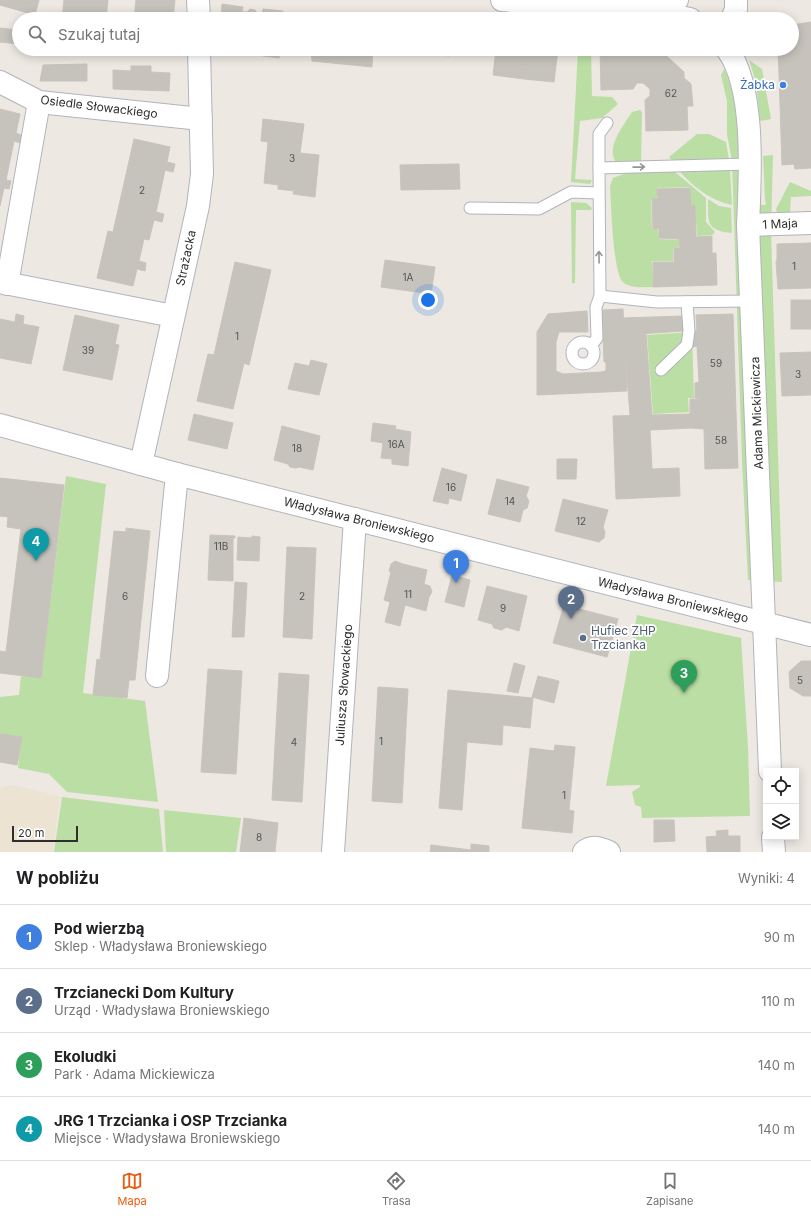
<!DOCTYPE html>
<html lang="pl">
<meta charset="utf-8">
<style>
body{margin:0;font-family:Inter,sans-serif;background:#f6f6f6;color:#202124}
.controls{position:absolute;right:12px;bottom:12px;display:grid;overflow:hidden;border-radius:0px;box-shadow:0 2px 10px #0003}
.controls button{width:36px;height:36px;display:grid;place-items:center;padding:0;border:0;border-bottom:1px solid #e0e0e0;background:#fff;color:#202124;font:20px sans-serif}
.scale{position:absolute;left:12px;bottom:10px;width:66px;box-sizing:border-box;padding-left:4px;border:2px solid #2e2e2e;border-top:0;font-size:11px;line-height:14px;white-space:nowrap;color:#2e2e2e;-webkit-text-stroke:3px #fff;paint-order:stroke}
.you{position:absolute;left:428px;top:300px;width:14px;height:14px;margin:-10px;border:3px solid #fff;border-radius:50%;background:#1a73e8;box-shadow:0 0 0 6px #1a73e833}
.badge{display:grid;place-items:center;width:26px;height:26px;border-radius:50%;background:#ea580c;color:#fff;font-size:13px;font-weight:700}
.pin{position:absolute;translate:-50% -33px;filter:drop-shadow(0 1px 2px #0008)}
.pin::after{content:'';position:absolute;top:21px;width:14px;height:12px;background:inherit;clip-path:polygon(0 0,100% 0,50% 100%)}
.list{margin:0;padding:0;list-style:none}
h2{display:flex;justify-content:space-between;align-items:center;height:52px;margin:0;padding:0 16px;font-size:17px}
h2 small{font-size:13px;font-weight:400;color:#757577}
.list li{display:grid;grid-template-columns:26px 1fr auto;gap:12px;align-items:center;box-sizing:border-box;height:64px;padding:0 16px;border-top:1px solid #e0e0e0}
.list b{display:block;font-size:15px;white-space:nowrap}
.list p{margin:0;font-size:13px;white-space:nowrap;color:#757577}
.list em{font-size:13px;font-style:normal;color:#757577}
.icon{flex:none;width:22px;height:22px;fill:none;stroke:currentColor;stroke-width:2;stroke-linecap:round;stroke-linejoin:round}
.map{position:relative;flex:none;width:811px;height:852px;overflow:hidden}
.search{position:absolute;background:#fff;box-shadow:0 2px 10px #0003;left:12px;right:12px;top:12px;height:44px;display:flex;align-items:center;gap:10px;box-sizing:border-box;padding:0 14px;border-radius:22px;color:#757577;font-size:15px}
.sheet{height:308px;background:#fff}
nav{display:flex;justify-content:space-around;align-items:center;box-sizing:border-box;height:56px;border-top:1px solid #e0e0e0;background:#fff;font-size:11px;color:#757577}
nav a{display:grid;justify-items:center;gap:2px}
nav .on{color:#ea580c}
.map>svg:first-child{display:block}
.education{fill:#ede3d3}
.green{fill:#bbdea4}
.building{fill:#c6c3bd;stroke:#c9c3bb}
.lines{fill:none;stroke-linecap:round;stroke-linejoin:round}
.service-casing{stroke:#b2b4bc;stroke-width:13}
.minor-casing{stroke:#b2b4bc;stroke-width:24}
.service{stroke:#fff;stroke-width:11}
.minor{stroke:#fff;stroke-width:22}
.oneway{stroke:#969696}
.shop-dot{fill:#3f7fe0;stroke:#fff;stroke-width:1.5}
.service-dot{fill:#5c6f8a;stroke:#fff;stroke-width:1.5}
.labels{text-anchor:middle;stroke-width:3.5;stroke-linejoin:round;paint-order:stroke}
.number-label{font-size:10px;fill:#545352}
.shop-label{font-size:12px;fill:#366cbe;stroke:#fff;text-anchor:end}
.street-label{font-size:12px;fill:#2e2e2e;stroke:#fff}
.service-label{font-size:12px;fill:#4e5e75;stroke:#fff;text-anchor:start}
</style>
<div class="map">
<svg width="811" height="852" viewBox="0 0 811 852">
<rect width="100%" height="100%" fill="#ede8e2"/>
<polygon class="education" points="12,785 60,796 53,852 0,852 0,788"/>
<g class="green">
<polygon points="578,49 591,49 592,96 612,97 618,104 602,118 580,121 575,179 592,180 590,184 571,182"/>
<polygon points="749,60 762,69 771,119 760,121 756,82"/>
<path d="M 724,69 C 740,99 739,169 741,204 L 766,205 L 765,199 L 763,156 L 773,155 L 771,231 L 782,582 L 748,580 L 742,460 L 732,161 L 727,134 L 727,101 L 721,75 Z"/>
<path d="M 640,110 L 642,112 L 641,164 L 617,163 C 604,149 624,125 632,112 Z"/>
<polygon points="697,134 709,134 726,142 729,160 674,162 669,157"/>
<path d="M 730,170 L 732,205 C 711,201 694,187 680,172 Z"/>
<path d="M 675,172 L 706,198 L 706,222 L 715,232 L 712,235 L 697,236 L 695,205 L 691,205 L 690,187 L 657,188 L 657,199 L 651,199 L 652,229 L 658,229 L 659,239 L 679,240 L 679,247 L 673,248 L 673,261 L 652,261 L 653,287 C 643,287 631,289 623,282 C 613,275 611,201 610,186 L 613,178 L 626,173 Z"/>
<polygon points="790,182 811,191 811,196 791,197 790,212 786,218 778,216 776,209"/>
<path d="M 708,199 L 719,206 L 731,208 L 732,233 C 706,231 708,222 708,199 Z"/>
<polygon points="571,202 586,203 592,208 591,210 576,210 575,283 572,283"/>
<polygon points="692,332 694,398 688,398 689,412 653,414 647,335"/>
<polygon points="66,476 106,484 83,693 145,701 158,802 67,792 49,774 18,768 21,737 0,734 0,697 19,695 21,676 41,678"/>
<polygon points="637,615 741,638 748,748 750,816 642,818 641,807 635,805 632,792 640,787 640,785 606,786"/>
<polygon points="62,797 159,809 163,852 54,852"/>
<polygon points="164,810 241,818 236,852 166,852"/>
</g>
<g class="building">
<polygon points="0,0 39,0 35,15 0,5"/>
<polygon points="64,0 108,0 106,19 62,19"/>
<polygon points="136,0 175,0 173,19 134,19"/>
<polygon points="222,4 243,7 242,12 247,12 250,9 255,10 257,13 262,13 263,9 283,11 282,19 221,19"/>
<polygon points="316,15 335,16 335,19 315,19"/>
<polygon points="811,22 811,73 779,74 778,49 792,49 792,25"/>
<polygon points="0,28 19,30 19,44 0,42"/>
<polygon points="217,49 281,49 279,58 234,52 233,55 217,53"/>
<polygon points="311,49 373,49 372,67 312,61"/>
<polygon points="399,49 449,49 449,56"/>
<polygon points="496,49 527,49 524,79 493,75"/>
<polygon points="527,49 558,49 554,82 524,79"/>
<polygon points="600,49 659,49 684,72 684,78 691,84 693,106 687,106 688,130 646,131 645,100 650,96 650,89 643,83 637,83 633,89 601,90"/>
<polygon points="87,64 87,81 40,81 43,65"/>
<polygon points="131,66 151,66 151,72 170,73 169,91 113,89 113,70 131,71"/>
<polygon points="811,73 811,168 795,169 794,164 782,165 779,74"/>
<polygon points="0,109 20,114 16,133 21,135 20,143 14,141 6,180 11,181 9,189 4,188 0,206"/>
<polygon points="263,119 304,124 300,153 319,155 315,197 293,194 294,191 278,189 278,185 264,183 268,142 261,141"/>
<polygon points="134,139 170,147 167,162 175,164 173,172 165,170 156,212 164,214 162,222 154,220 149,240 144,239 139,261 146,263 145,271 137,269 133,286 97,278 108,231 113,232"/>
<polygon points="459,164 460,189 401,190 400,165"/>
<polygon points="690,188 691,206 695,205 696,237 712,236 712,253 716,253 717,285 653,287 653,262 674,262 674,248 680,248 679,239 659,238 659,228 653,229 652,199 658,199 657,189"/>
<polygon points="811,243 811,288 778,289 776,261 777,261 777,244"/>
<polygon points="385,260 435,267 431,294 381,287"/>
<polygon points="235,262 271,270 249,365 244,363 233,409 197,401 208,354 214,355"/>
<rect x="791" y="300" width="20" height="29"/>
<polygon points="623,309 627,391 537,395 537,332 548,314 587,311 588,332 559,332 556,342 556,371 563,374 601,372 606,371 606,362 604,362 602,310"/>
<polygon points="16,314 24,316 23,324 39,327 31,364 0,358 0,319 15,322"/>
<polygon points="733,314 736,412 690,414 690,399 699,399 699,398 695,398 695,383 699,382 697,346 693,347 693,331 697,331 696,315"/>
<polygon points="75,315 119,325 115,344 119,345 112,380 63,370"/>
<polygon points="682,316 683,331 624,335 623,318"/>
<polygon points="646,334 652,415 630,415 624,335"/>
<polygon points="811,352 811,395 782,396 780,353"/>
<polygon points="311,360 327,364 319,395 288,389 295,363 309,366"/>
<polygon points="736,412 738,468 705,469 704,429 691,428 690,414"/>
<polygon points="194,414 233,423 227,449 188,440"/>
<polygon points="690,414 691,428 650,430 652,469 679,468 680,496 616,499 613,416"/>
<polygon points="373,423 396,426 395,429 411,432 408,466 392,464 392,459 381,458 383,443 371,441"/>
<polygon points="282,426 320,436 313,470 299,467 296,468 290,467 288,464 274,460"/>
<polygon points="557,459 577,459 576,479 557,479"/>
<polygon points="442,468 467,475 461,501 449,498 448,504 433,501"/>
<polygon points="0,478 64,485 41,678 0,673 0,651 6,652 21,529 7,527 8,517 0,516"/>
<polygon points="497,479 529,487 526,496 529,501 527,508 523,510 520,522 488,514"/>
<polygon points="563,499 608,510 603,527 605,532 604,538 599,542 555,531"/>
<polygon points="126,528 150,531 135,680 129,680 127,698 93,695 97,659 100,660 114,531 126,532"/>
<polygon points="210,535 235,536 235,538 233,538 233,581 208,580"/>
<polygon points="252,536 260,537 259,561 237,560 238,537 252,538"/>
<polygon points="287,547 316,548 312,639 283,637"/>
<polygon points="395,561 403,564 427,570 424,584 430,586 432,592 429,597 426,611 405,605 400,626 385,622 390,602 384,600 391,572 389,571 391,564"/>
<polygon points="452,575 470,580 464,607 445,602"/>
<polygon points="235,582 247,583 244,637 232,637"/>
<polygon points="487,586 527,596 519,631 506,627 502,630 494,628 492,624 478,620"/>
<polygon points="564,605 618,619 607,657 553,643"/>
<polygon points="801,661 811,661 811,696 803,696 790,688 789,672"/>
<polygon points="514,663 525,666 518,693 507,691"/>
<polygon points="208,669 242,671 236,774 201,772"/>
<polygon points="279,673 309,675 302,802 272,800"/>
<polygon points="538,676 559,681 554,703 532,697"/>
<polygon points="378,687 408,689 402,803 372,801"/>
<polygon points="448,690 533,698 530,728 503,725 502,745 467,742 462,810 439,808"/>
<polygon points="0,734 22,737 17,765 0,762"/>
<polygon points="555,745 575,747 569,810 574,811 572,833 522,828 530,748 554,751"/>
<polygon points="244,818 278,823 275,852 240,852"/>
<polygon points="654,820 674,820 675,841 654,842"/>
<polygon points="728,830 728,836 740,836 740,852 707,852 706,837 717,836 716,831"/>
<polygon points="471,844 489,846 489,852 430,852 431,845 471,850"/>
</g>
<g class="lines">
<defs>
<g id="service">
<polyline points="599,168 599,134 607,123"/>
<polyline points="470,208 539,209 571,192 598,193"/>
<polyline points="600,296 657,302 752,301"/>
<circle cx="583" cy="353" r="11"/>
<polyline points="591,346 597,338 596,307 600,296 599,168 750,164"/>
<polyline points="661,370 687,345 689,331 687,302"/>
</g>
<g id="minor">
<polyline points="198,0 199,19"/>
<polyline points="502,0 564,6 659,7 677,0"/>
<polyline points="659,7 675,16 690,19"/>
<polyline points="732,19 736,9 736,0"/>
<path d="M 727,49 C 756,88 750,178 748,225 L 770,771"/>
<polyline points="0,82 39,102 201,119"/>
<polyline points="748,225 811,223"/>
<polyline points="0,282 173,316"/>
<polyline points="7,284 39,102"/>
<polyline points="0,425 177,474 811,635"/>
<polyline points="141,464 198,206 202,174 199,49"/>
<polyline points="157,676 177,474"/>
<polyline points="773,837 774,852"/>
<polyline points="333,852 355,519"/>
<path d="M 584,852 C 592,845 600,848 609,852"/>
</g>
</defs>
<use href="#service" class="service-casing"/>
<use href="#minor" class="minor-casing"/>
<use href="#service" class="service"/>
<use href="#minor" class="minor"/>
</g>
<defs><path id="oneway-shaft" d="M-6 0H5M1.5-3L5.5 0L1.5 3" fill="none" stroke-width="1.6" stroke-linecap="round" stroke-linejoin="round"/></defs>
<g class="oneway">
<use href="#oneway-shaft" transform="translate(639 167) rotate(-1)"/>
<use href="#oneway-shaft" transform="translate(599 257) rotate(-91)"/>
</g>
<circle class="shop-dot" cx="783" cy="85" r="4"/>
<circle class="service-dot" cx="583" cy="638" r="4"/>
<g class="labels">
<g class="number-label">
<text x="671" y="97">62</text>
<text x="292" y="162">3</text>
<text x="142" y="194">2</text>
<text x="794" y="270">1</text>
<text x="408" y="281">1A</text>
<text x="237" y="340">1</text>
<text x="88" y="354">39</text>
<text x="716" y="367">59</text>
<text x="798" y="378">3</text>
<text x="721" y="444">58</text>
<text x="396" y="448">16A</text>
<text x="297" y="452">18</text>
<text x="451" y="491">16</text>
<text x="510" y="505">14</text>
<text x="581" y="525">12</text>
<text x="221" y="550">11B</text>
<text x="408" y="598">11</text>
<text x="125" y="600">6</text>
<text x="302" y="600">2</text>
<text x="503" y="612">9</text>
<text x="800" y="684">5</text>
<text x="381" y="745">1</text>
<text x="294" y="746">4</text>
<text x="564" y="799">1</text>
<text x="259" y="841">8</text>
</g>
<g class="shop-label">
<text x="775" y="89">Żabka</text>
</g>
<g class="street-label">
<text transform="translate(99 107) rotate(7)" y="4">Osiedle Słowackiego</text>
<text transform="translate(780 224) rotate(-3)" y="4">1 Maja</text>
<text transform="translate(186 258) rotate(-78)" y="4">Strażacka</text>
<text transform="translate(757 413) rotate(-92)" y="4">Adama Mickiewicza</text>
<text transform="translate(359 520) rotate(14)" y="4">Władysława Broniewskiego</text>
<text transform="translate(673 600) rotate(14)" y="4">Władysława Broniewskiego</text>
<text transform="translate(344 685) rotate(-86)" y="4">Juliusza Słowackiego</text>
</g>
<g class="service-label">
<text x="591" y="635">Hufiec ZHP<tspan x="591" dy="14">Trzcianka</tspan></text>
</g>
</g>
</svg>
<div class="controls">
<button><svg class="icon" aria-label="locate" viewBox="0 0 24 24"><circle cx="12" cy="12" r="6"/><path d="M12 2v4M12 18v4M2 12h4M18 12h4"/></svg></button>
<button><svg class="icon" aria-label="layers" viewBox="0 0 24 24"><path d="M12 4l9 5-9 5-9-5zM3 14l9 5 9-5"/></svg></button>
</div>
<div class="scale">20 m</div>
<div class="you"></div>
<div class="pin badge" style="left:456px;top:583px;background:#3f7fe0">1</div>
<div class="pin badge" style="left:571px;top:619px;background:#5c6f8a">2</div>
<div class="pin badge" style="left:684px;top:693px;background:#2e9e5b">3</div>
<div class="pin badge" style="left:36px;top:561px;background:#0f9aa8">4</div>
<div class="search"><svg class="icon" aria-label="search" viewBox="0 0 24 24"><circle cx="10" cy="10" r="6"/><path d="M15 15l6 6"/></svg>Szukaj tutaj</div>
</div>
<section class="sheet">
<h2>W pobliżu<small>Wyniki: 4</small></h2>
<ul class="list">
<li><span class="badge" style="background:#3f7fe0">1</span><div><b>Pod wierzbą</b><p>Sklep · Władysława Broniewskiego</p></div><em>90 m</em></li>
<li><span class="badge" style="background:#5c6f8a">2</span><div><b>Trzcianecki Dom Kultury</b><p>Urząd · Władysława Broniewskiego</p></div><em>110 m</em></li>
<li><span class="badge" style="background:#2e9e5b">3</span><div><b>Ekoludki</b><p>Park · Adama Mickiewicza</p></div><em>140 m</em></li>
<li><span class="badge" style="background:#0f9aa8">4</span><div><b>JRG 1 Trzcianka i OSP Trzcianka</b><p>Miejsce · Władysława Broniewskiego</p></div><em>140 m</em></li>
</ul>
</section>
<nav>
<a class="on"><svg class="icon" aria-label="map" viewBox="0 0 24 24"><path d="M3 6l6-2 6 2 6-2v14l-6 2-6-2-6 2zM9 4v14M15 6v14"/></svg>Mapa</a>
<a><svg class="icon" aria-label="directions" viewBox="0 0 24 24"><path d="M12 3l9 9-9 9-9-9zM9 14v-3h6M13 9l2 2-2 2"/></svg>Trasa</a>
<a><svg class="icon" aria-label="saved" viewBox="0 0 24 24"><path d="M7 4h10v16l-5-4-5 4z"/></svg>Zapisane</a>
</nav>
